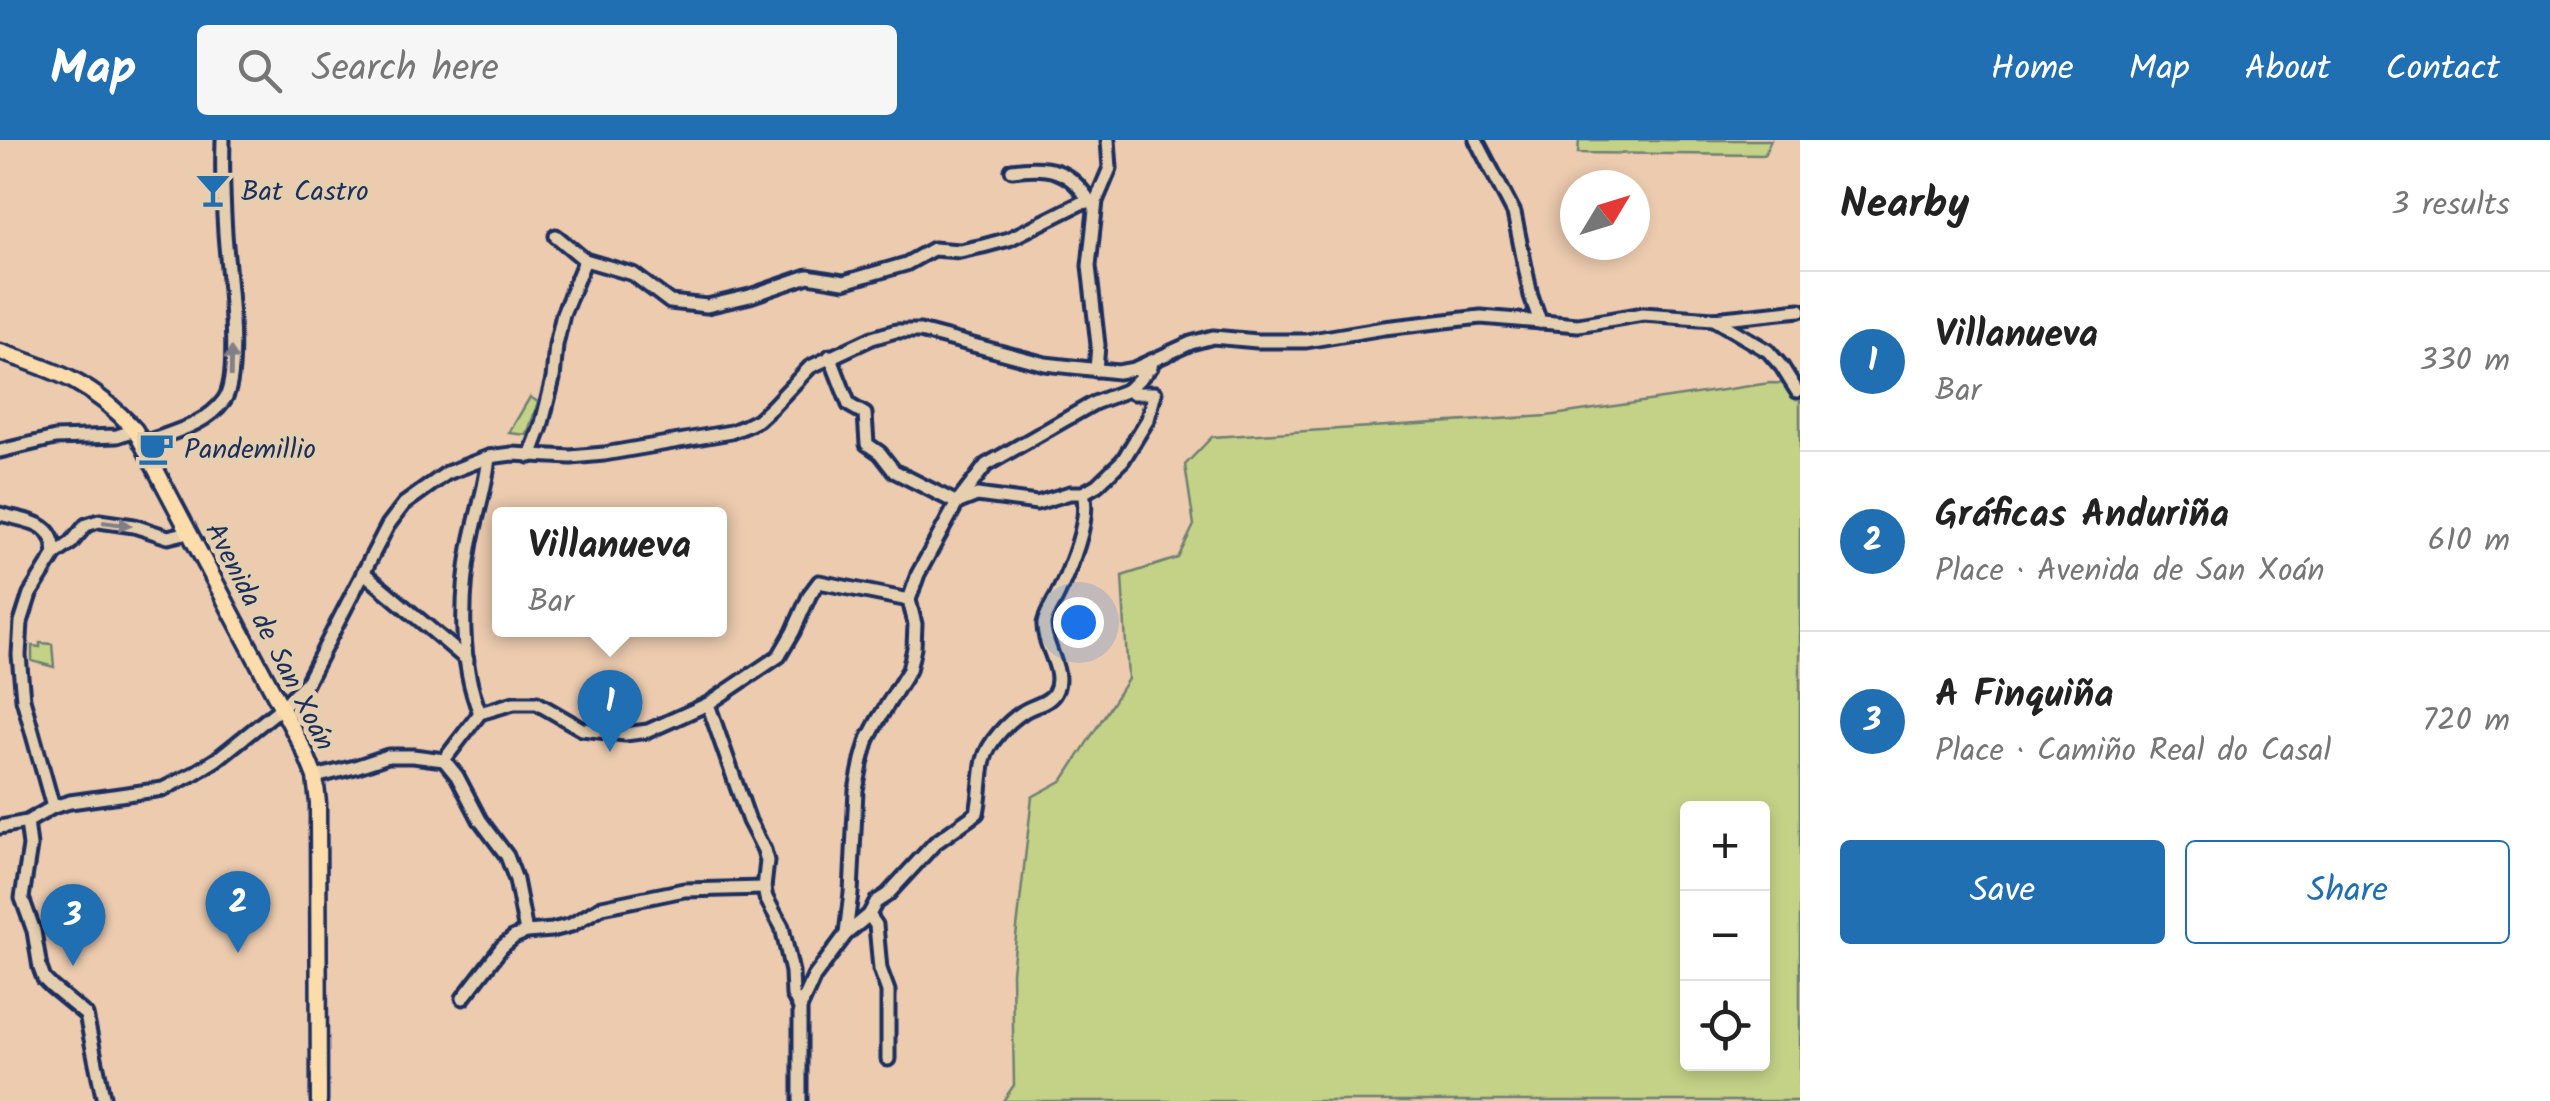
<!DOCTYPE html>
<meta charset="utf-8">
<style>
body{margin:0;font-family:Kalam,sans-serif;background:#f6f6f6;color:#222}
.controls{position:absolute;right:30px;bottom:30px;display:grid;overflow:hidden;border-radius:10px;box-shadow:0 5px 15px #0003}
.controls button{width:90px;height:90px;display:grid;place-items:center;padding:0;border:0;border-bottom:2px solid #e0e0e0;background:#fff;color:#222;font:50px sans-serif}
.compass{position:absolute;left:1560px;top:30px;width:90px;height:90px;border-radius:50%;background:#fff;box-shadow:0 5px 15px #0003;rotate:52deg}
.you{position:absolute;left:1078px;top:482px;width:35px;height:35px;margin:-25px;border:8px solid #fff;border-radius:50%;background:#1a73e8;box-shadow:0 0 0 15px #1a73e833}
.badge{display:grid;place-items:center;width:65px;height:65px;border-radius:50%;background:#1f6fb2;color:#fff;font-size:32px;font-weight:700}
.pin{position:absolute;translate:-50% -82px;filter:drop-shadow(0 2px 5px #0008)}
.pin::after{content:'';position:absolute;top:52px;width:35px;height:30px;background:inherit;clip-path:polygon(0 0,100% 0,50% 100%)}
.popup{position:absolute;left:492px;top:367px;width:235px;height:130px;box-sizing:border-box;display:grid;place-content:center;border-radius:10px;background:#fff;filter:drop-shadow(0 2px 8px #0005);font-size:32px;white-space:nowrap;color:#767676}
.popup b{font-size:38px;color:#222}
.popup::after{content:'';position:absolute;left:50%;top:100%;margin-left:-20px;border:20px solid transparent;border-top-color:#fff}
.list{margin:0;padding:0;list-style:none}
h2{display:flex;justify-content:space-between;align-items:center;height:130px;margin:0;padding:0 40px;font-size:42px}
h2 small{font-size:32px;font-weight:400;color:#767676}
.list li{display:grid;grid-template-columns:65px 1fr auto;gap:30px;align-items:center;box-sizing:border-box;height:180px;padding:0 40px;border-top:2px solid #e0e0e0}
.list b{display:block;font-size:38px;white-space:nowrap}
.list p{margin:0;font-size:32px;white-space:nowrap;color:#767676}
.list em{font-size:32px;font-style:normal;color:#767676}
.actions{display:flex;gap:20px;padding:30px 40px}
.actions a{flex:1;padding:22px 0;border:2px solid #1f6fb2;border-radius:10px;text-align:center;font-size:35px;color:#1f6fb2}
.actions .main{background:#1f6fb2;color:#fff}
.icon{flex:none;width:55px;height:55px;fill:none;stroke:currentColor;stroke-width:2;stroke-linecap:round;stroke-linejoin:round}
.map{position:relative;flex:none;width:1800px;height:961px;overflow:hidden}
header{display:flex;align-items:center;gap:60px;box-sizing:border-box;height:140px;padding:0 50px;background:#1f6fb2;color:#fff}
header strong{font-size:48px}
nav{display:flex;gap:55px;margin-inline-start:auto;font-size:35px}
.search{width:700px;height:90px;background:#f6f6f6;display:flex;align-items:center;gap:25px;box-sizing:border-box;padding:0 35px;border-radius:10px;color:#767676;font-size:38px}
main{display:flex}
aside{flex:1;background:#fff}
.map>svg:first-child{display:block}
.green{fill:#c3d287;stroke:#6f8072;stroke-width:2.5;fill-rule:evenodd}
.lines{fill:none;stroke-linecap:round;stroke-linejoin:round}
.minor-casing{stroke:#1b2f5e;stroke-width:19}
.major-casing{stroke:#1b2f5e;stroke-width:21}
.minor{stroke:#e6cfaf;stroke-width:11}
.major{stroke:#fddcac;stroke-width:14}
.oneway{fill:#807f86}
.labels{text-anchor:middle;stroke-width:10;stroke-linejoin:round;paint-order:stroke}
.poi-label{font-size:28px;fill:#1b2f5e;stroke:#e6cfaf;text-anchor:start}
.street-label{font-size:28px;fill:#1b2f5e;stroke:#e6cfaf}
</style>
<header>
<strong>Map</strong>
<div class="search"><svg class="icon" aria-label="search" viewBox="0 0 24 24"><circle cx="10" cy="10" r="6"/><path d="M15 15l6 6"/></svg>Search here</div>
<nav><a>Home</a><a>Map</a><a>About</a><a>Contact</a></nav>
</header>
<main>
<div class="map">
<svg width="1800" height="961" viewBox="0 0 1800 961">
<rect width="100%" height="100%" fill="#eccbaf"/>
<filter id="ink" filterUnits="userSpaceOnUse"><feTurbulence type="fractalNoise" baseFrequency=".01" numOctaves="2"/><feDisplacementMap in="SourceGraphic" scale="20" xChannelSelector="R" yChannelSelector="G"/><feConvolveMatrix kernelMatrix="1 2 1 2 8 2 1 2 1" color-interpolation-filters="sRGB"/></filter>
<g filter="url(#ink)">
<g class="green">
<polygon points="1579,0 1771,0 1764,15 1578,13"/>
<path d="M 1770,243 L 1800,244 L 1800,961 L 1003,961 L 1014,945 L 1012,832 L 1032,657 L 1063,640 L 1128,539 L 1122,436 L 1178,418 L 1194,385 L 1185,325 L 1212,297 L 1547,276 ZM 1688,668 L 1762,668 L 1762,924 L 1688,924 Z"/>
<polygon points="530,257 538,262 527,295 509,293"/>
<polygon points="40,503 52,504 54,527 32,521 32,506 40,507"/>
</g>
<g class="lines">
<defs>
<g id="minor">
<polyline points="1476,0 1514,73 1531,156 1540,182"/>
<path d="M 1012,30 C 1048,25 1070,29 1090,62"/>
<polyline points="556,96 585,120 633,134 670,162 707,166 750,156 808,136 844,142 906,124 933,109 960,111 983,106 1009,99 1081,63 1096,61"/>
<polyline points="1714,179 1768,211 1782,227 1797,251"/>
<polyline points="830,216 849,265 865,274 867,304 880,313 894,331 957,363 977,355 1037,363 1070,353 1083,353 1097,345 1123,320 1148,279 1155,253 1134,253 1128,250"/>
<polyline points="1096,230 1098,205 1089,126 1096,61 1110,28 1108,0"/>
<path d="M 144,303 C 172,292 205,286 224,260 C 242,236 227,126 225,93 C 223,62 222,31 223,0"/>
<polyline points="0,311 55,298 117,296 135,290"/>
<polyline points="530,316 541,287 553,239 556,205 563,174 585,120"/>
<path d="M 0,374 C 27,382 54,380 55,414"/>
<polyline points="363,432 467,520"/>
<polyline points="909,460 918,434 957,363 986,325 1094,263 1128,250 1151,227 1152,221"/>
<polyline points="708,564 749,681 764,710 767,721 764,748 766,758 782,787 792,832 793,855 800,868"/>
<path d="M 480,573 C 459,523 461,455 471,402 C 477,373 486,346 489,317"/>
<polyline points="444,620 457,636 480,680 507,716 516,740 526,792"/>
<polyline points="315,637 355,627 388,616 413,616 444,620 480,573 514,563 537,563 582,589 625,594 648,591 708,564 779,516 793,492 810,454 819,442 909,460"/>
<polyline points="53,667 23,559 19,515 21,482 30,454 55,414 71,403 86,385 99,381 134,386 168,397 189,392"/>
<polyline points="27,682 30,706 22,758 34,791 40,828 44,839 52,847 86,875 104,961"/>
<polyline points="0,687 27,682 53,667 70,662 163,649 193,634 217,619 282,567 307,542 388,385 404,364 447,333 489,317 512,314 571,317 604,314 731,292 746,286 758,280 772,267 810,227 872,198 896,191 920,191 1045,224 1118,232 1134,229 1191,203 1213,197 1257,201 1306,201 1384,188 1481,177 1578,185 1643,174 1714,179 1800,170"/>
<polyline points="869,775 876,785 880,829 888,851 888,919"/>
<path d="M 846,794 L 869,775 L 876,762 L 887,755 L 935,703 L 977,673 C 981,656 980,637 984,620 C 988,602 1008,582 1023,572 C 1033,565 1049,564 1055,552 C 1066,531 1043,506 1044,484 C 1045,476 1053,464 1057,456 C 1069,431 1091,380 1083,353"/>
<polyline points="463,858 502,807 514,797 526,792 552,790 571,785 602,767 684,750 764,748"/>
<polyline points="800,961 800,868 814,837 846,794 851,753 856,650 862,620 868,599 878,580 909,530 914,508 915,484 909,460"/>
</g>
<path id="major" d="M 0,212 C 58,231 93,244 135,290 L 305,612 L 315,637 L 318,663 L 319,961"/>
</defs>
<use href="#minor" class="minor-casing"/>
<use href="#major" class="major-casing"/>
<use href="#minor" class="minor"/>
<use href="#major" class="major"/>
</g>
<defs><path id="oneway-solid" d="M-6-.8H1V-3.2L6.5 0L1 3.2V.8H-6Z" transform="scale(2.5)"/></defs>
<g class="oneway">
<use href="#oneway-solid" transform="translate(231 222) rotate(-89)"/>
<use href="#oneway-solid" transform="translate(117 384) rotate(8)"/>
</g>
</g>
<defs>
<symbol id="bar-bare" viewBox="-9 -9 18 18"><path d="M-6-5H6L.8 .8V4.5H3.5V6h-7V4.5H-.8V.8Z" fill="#1f6fb2" stroke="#e6cfaf" stroke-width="2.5" paint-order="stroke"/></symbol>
<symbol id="cafe-bare" viewBox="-9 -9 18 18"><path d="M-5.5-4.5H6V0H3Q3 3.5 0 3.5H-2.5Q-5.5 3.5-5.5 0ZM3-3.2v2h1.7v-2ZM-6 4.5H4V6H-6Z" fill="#1f6fb2" stroke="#e6cfaf" stroke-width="2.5" paint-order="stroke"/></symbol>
</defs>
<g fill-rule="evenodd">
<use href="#bar-bare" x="188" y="25" width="50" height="50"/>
<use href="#cafe-bare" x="131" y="283" width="50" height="50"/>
</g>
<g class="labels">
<g class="poi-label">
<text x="241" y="60">Bat Castro</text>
<text x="184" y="318">Pandemillio</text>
</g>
<g class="street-label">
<text transform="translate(271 496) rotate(63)" y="10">Avenida de San Xoán</text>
</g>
</g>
</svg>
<div class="controls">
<button>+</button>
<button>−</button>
<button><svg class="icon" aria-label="locate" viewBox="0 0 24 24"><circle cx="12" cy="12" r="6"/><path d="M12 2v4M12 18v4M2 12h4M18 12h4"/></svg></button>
</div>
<svg class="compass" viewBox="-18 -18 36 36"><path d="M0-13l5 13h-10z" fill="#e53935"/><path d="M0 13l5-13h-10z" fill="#767676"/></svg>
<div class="you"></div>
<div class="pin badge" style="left:610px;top:612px">1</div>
<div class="popup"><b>Villanueva</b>Bar</div>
<div class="pin badge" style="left:238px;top:813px">2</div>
<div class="pin badge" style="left:73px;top:826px">3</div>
</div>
<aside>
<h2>Nearby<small>3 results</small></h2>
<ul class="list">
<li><span class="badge">1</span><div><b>Villanueva</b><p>Bar</p></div><em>330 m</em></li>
<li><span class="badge">2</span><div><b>Gráficas Anduriña</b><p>Place · Avenida de San Xoán</p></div><em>610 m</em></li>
<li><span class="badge">3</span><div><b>A Finquiña</b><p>Place · Camiño Real do Casal</p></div><em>720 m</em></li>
</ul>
<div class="actions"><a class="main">Save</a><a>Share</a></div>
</aside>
</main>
